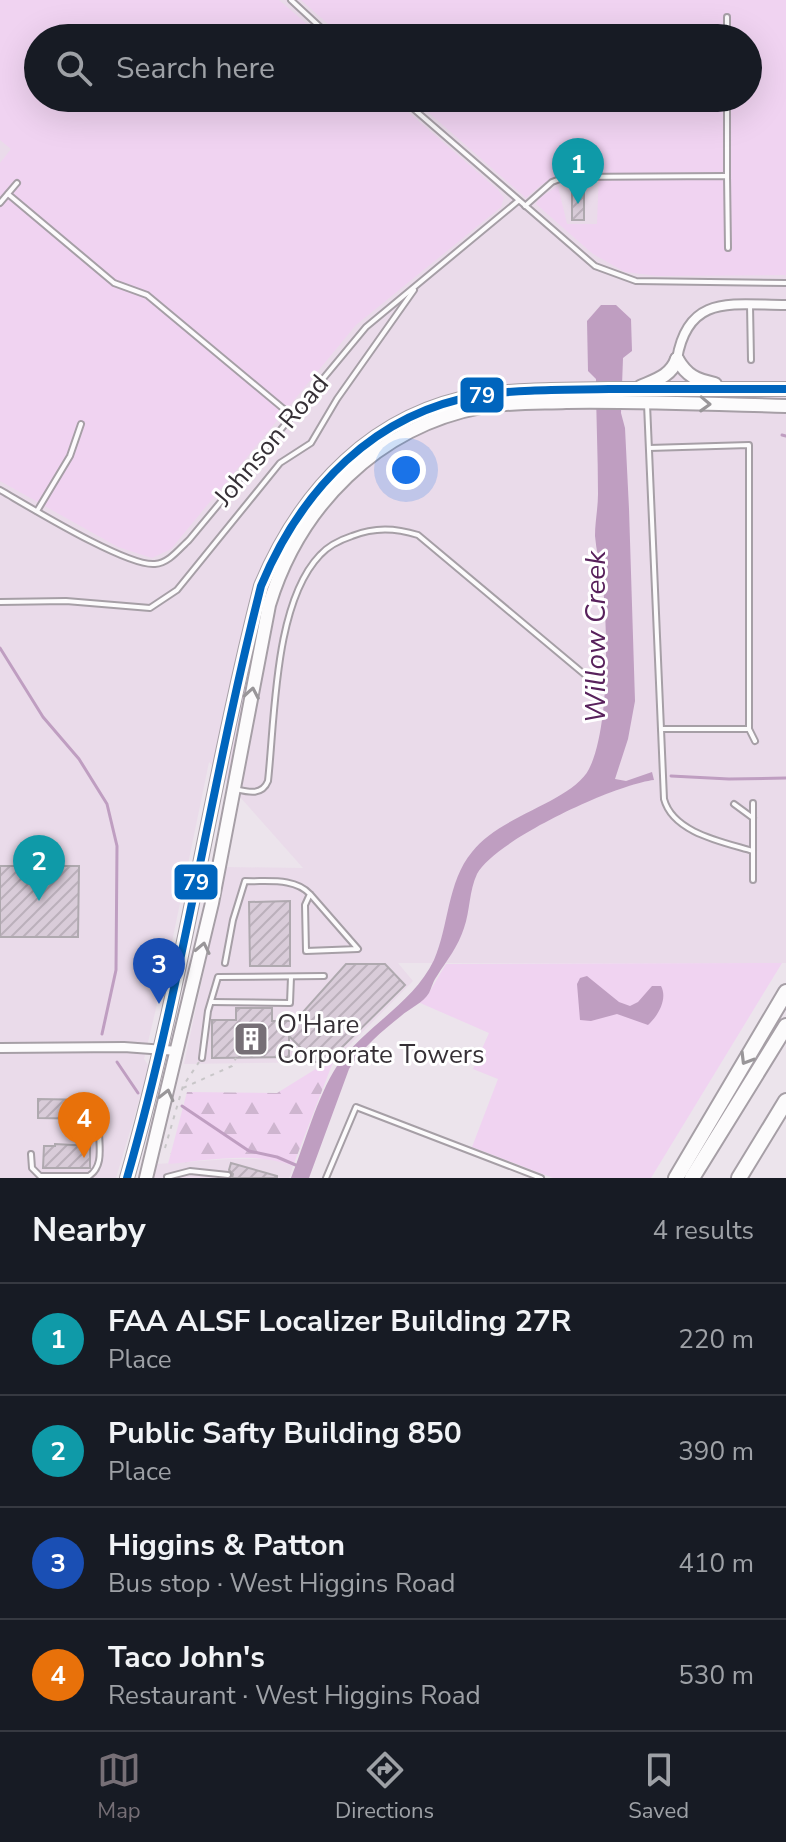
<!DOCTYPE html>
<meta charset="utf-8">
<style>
body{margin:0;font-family:"Nunito Sans",sans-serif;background:#242831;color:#f1f3f6}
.you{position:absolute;left:406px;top:470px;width:28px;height:28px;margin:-20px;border:6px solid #fff;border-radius:50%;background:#1a73e8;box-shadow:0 0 0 12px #1a73e833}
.badge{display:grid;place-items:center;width:52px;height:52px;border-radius:50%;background:#766f76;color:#fff;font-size:26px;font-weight:700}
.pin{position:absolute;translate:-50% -66px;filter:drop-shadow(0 2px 4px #0008)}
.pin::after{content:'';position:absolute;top:42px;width:28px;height:24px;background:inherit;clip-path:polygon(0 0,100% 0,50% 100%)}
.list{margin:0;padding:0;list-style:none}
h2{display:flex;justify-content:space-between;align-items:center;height:104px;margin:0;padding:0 32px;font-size:34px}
h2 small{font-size:26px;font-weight:400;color:#9ea1a6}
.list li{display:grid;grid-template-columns:52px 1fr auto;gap:24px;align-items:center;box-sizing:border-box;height:112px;padding:0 32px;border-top:2px solid #363941}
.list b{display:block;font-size:30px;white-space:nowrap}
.list p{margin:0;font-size:26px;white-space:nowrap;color:#9ea1a6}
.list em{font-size:26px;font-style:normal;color:#9ea1a6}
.icon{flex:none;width:44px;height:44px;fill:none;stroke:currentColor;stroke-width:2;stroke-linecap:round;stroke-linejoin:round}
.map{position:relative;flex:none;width:786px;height:1178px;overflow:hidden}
.search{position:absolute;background:#171b24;box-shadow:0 8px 32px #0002;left:24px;right:24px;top:24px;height:88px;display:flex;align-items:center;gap:20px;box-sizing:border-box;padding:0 28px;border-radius:44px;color:#9ea1a6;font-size:30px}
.sheet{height:552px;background:#171b24}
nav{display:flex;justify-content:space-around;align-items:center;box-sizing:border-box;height:112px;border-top:2px solid #363941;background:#171b24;font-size:22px;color:#9ea1a6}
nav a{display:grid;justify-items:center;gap:4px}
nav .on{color:#766f76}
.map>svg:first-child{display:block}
.built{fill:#eadbea;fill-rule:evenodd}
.grass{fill:#f0d3f1}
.forest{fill:url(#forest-firs)}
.water{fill:#bf9ec1}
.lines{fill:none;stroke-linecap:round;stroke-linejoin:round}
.stream{stroke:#bf9ec1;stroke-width:3}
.building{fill:url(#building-hatch);stroke:#afa9af;stroke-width:2}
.service-casing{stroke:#a69fa6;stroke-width:8}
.minor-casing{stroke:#a69fa6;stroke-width:12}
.primary-casing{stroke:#a69fa6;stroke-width:16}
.motorway-casing{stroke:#a69fa6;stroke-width:18}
.path{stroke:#c8c6c8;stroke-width:2;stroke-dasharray:4 6;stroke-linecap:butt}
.service{stroke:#fcfbfc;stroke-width:4}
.minor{stroke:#fcfbfc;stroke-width:8}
.primary{stroke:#fcfbfc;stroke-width:12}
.motorway{stroke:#fcfbfc;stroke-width:14}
.bus-1-casing{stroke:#fff;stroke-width:14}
.bus-1{stroke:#0065bd;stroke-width:8}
.oneway{stroke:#999699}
.labels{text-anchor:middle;stroke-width:6;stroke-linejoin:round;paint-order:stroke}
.street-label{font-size:26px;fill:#363036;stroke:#fff}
.poi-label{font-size:26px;fill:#363036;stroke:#fff;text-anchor:start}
.water-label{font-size:28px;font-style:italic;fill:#58215c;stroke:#fff}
.line-badge{stroke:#fff;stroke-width:3}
.badge-label{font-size:22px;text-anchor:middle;font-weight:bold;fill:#fff}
</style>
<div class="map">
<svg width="786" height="1178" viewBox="0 0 786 1178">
<defs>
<pattern id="forest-firs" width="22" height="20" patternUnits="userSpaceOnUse" patternTransform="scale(2)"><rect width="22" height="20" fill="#f0d3f1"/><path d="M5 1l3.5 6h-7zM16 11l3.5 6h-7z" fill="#ceb5cf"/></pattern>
<pattern id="building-hatch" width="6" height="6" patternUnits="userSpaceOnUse" patternTransform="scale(2)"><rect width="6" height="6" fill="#d9ccd9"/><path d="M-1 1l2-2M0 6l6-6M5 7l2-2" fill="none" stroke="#bbb0bb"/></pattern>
</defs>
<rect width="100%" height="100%" fill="#ece4ec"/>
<g class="built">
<path d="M 0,0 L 786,0 L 786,963 L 398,963 L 413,981 L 333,1062 L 184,1064 L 226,867 L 303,868 L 209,762 L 173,937 L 144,1059 L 148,1065 L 148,1071 L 116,1178 L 0,1178 ZM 38,38 L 748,38 L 748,98 L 38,98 Z"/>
<polygon points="230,1159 275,1159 293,1166 289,1178 153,1178 157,1164"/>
</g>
<g class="grass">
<polygon points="0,0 279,0 323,38 38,38 38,98 392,98 498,190 504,198 501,207 356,325 171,549 152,558 118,547 0,481 0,163 11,149 0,140"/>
<path d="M 301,0 L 786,0 L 786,275 L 658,276 L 625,272 L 593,254 L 536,204 L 539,198 L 558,186 L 567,224 L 597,224 L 599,172 C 562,173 555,172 526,198 L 412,98 L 748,98 L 748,38 L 344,38 Z"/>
<polygon points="782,963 651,1178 553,1178 472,1147 498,1079 473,1069 489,1033 418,1002 427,996 446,964"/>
</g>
<path class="forest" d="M 327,1062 L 333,1062 L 293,1166 C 254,1151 209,1160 168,1164 L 187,1092 L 277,1093 Z"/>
<g class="water">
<path d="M 601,305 L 616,305 L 631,319 L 632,351 L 623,358 L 621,413 L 625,428 L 629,509 L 635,701 L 628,739 L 615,779 L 626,781 L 652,772 L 654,780 C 616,784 495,840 477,874 C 469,891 470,911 464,928 C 458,947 447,960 437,976 C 433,981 432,987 429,993 C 424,1002 409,1009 401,1016 C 382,1031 362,1048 349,1069 L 309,1178 L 291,1178 C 305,1143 317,1097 337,1066 C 365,1026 413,1004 434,960 C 449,926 447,882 472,852 C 500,815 572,802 589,769 C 610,728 608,625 602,578 C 600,564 596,550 595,536 C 595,522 598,508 598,494 C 598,456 596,417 596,379 L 588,371 L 587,321 Z"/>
<path d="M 587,976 L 619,1002 L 630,1006 L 638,1002 L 652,986 L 661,986 C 668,999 658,1016 648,1025 L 617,1014 L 591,1021 L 580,1020 L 577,984 L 580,978 Z"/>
</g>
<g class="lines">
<g class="stream">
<polyline points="782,435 786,436"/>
<polyline points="0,648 43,717 79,759 107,804 117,846 116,970 102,1034"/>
<polyline points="671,776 729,779 786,778"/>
<polyline points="117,1062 138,1093"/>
<polyline points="182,1106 249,1151 277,1157 298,1166"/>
</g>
</g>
<g class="building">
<rect x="572" y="188" width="12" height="32"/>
<polygon points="0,866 79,866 78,937 0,937"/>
<polygon points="290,901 290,966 250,966 249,902"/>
<polygon points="346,964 385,964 405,985 327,1062 315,1062 289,1036 289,1057 212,1058 212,1020 236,1020 236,1008 272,1008 272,1021 295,1021"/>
<polygon points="38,1099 95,1100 95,1119 38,1118"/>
<polygon points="55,1144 90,1146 90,1168 43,1168 44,1146 55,1146"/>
<polygon points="231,1163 277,1176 277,1178 232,1178 233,1174 229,1170"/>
</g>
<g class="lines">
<defs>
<g id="service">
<polyline points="291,0 332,38"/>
<polyline points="727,38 727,17"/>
<polyline points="401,98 595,266 636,281 786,283"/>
<polyline points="727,176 727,98"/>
<polyline points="8,194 114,283 147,295 291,415"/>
<polyline points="0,203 17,183"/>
<polyline points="525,206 552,182 565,177 727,176 728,248"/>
<polyline points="750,305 751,360"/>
<path d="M 647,404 L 664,799 C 673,833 723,842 753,851"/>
<polyline points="649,448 749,445 749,729 755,741"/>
<path d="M 0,490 C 28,506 127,567 155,564 C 169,563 179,549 189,540 L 366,327 L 518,201"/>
<polyline points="37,511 70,456 81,424"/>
<polyline points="0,602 66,601 150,608 177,590 280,463 311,443 337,399 414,290"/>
<polyline points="661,729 749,729"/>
<path d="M 235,789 C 248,792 262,796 268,781 C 275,718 274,603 320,555 C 329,545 340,540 352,536 C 375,527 395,528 418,535 L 590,679"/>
<polyline points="753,803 753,880"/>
<polyline points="734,804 753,818"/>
<path d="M 225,963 L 233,920 L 245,881 C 267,882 294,877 310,894 L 358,949 L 306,951 L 305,905 L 310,894"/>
<polyline points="211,1002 290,1003 291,977"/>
<polyline points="202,1058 208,1011 218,977 324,976"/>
<path d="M 31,1154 L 32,1168 L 40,1176 L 89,1176 C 104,1166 99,1147 99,1130"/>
<polyline points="167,1177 190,1171 228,1175"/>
<polyline points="326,1178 356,1107 541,1178"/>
</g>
<g id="minor">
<path d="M 677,359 C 688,293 733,305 786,305"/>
<polyline points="0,1048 124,1047 178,1051"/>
</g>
<g id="primary">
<path d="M 677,359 C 687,376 696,380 715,384"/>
<path d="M 640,387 C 656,380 671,376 677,359"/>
<path d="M 127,1178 C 183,983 211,782 261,586 C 301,490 374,412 481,395 C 523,389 566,390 609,389 C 668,389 727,389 786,389"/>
<path d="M 146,1178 L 212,903 L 269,605 C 299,506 377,427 481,407 C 509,402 538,403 566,402 C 639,401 713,404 786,406"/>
</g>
<g id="motorway">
<polyline points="676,1178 786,992"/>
<polyline points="692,1178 786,1026"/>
<polyline points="739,1178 786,1101"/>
</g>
</defs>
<use href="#service" class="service-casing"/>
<use href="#minor" class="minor-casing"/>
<use href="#primary" class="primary-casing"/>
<use href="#motorway" class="motorway-casing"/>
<g class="path">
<polyline points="183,1088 232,1066 236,1058"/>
<polyline points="165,1148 183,1086 199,1062"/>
</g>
<use href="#service" class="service"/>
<use href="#minor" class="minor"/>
<use href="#primary" class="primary"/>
<use href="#motorway" class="motorway"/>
<defs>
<path id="bus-1" d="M 127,1178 C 183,983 211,782 261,586 C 301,490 374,412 481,395 C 523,389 566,390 609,389 C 668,389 727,389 786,389"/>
</defs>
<use href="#bus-1" class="bus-1-casing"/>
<use href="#bus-1" class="bus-1"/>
</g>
<defs><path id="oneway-chevron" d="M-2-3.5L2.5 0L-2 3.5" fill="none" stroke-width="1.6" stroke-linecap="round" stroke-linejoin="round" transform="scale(2)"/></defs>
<g class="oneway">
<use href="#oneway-chevron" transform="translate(705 404) rotate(2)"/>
<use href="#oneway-chevron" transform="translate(252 693) rotate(-80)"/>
<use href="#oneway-chevron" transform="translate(203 948) rotate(-78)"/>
<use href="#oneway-chevron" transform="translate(746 1059) rotate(121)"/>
<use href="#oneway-chevron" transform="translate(167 1095) rotate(-76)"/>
</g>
<defs>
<symbol id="building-square" viewBox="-11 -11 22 22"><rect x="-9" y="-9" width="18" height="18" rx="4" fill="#766f76" stroke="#fff"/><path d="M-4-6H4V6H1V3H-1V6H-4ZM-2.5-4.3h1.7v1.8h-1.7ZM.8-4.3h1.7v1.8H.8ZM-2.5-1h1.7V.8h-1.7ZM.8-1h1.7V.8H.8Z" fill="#fff"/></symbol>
</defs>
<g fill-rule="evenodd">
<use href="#building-square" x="231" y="1019" width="40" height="40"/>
</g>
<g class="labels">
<g class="street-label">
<text transform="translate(271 440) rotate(-50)" y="9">Johnson Road</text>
</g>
<g class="poi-label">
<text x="277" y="1033">O'Hare<tspan x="277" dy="30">Corporate Towers</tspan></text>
</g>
<g class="water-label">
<text transform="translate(595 637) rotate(-90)" y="10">Willow Creek</text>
</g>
</g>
<g class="line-badge">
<rect x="459" y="376" width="46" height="38" rx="8" fill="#0065bd"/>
<rect x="173" y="863" width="46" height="38" rx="8" fill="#0065bd"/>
</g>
<g class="badge-label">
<text x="482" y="403">79</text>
<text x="196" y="890">79</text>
</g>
</svg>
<div class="you"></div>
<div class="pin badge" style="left:578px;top:204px;background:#0f9aa8">1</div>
<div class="pin badge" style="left:39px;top:901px;background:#0f9aa8">2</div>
<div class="pin badge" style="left:159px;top:1004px;background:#1a4fb4">3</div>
<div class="pin badge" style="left:84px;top:1158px;background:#e8710a">4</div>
<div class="search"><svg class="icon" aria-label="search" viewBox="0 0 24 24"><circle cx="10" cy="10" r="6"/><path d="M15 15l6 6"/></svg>Search here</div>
</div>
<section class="sheet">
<h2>Nearby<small>4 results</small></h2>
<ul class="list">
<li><span class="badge" style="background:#0f9aa8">1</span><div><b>FAA ALSF Localizer Building 27R</b><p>Place</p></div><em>220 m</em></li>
<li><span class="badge" style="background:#0f9aa8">2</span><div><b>Public Safty Building 850</b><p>Place</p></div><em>390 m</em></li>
<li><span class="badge" style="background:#1a4fb4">3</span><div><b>Higgins &amp; Patton</b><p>Bus stop · West Higgins Road</p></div><em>410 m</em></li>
<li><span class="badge" style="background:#e8710a">4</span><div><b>Taco John's</b><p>Restaurant · West Higgins Road</p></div><em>530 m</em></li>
</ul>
</section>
<nav>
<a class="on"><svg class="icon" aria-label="map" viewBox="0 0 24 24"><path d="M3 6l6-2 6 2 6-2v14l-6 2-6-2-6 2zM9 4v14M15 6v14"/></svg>Map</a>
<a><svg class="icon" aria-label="directions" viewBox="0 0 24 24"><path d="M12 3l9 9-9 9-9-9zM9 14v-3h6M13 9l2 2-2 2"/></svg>Directions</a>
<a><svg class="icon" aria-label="saved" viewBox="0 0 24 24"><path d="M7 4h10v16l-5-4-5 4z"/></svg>Saved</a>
</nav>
